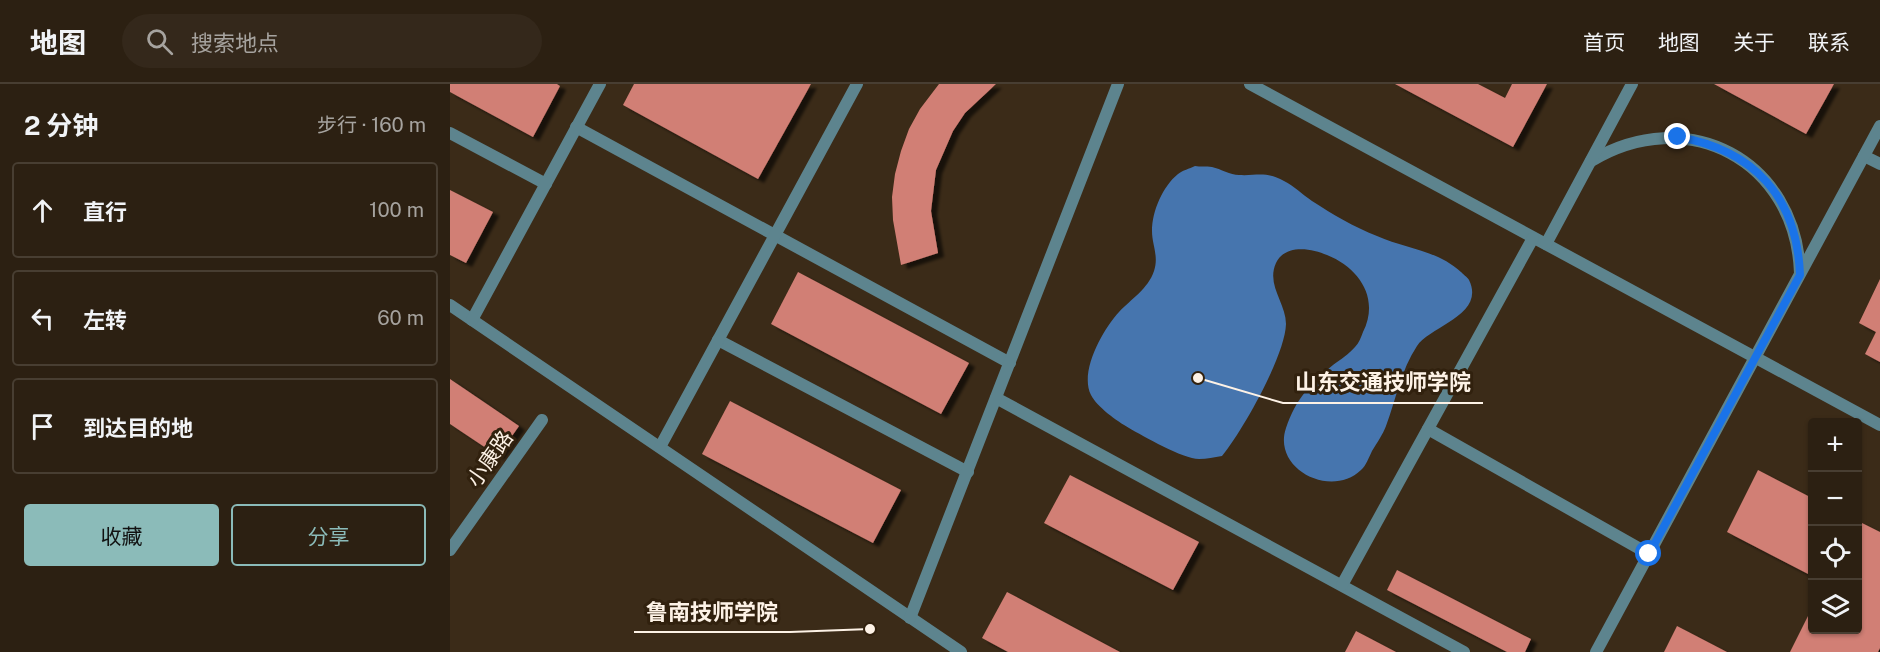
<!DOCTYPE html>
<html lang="zh">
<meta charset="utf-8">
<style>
body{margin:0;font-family:"Public Sans","Noto Sans SC",sans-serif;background:#34281b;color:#f1f3f6}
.controls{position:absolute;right:18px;bottom:18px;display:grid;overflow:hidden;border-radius:6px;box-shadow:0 2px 4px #0004}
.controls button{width:54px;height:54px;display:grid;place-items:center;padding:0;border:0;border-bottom:2px solid #483e32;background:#2c2012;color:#f1f3f6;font:30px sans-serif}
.stop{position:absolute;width:18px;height:18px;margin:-14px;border:4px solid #1a73e8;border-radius:50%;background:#fff}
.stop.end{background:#1a73e8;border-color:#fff;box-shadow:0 2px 6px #0008}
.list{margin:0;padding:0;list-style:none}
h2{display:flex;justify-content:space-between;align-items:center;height:78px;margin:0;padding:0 24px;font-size:26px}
h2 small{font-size:20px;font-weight:400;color:#a6a39f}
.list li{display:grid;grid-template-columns:39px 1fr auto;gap:18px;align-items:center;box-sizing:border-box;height:96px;margin:0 12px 12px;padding:0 12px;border:2px solid #483e32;border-radius:6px}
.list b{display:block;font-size:22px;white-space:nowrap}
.list em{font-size:20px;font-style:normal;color:#a6a39f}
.actions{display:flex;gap:12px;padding:18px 24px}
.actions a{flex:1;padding:14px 0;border:2px solid #8bbbb9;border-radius:6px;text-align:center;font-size:21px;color:#8bbbb9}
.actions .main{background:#8bbbb9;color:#111}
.icon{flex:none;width:33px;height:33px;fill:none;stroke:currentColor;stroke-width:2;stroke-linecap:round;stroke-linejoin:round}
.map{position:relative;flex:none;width:1430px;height:568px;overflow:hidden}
header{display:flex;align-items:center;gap:36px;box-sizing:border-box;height:84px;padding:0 30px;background:#2c2012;border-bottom:2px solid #483e32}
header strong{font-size:28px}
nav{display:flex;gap:33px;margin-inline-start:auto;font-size:21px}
.search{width:420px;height:54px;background:#34281b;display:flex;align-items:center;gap:15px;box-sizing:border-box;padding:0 21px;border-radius:33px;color:#a6a39f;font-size:22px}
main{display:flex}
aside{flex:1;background:#2c2012}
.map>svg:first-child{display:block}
.water{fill:#4675ae}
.building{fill:#d17f75;filter:url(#shadow)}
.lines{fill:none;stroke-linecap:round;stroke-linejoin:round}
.service{stroke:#5d848e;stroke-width:12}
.minor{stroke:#5d848e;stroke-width:12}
.route{stroke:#1a73e8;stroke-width:8}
.labels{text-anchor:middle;stroke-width:6;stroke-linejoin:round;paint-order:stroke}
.street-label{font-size:21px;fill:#fdf2e6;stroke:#31210e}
.leader{fill:none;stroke:#fdf2e6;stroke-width:2}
.callout-dot{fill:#fdf2e6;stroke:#31210e;stroke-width:2}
.callout-label{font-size:22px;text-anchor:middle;font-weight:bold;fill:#fdf2e6;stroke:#31210e;stroke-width:6;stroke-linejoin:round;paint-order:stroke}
</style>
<header>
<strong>地图</strong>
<div class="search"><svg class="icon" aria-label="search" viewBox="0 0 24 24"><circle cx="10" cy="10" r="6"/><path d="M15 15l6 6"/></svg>搜索地点</div>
<nav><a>首页</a><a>地图</a><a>关于</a><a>联系</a></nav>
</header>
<main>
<aside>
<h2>2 分钟<small>步行 · 160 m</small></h2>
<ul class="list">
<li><svg class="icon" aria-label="ahead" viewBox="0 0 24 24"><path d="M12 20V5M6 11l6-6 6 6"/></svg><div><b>直行</b></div><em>100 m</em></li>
<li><svg class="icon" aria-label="left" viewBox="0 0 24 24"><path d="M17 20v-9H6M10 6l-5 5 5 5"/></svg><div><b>左转</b></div><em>60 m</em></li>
<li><svg class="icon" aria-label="arrive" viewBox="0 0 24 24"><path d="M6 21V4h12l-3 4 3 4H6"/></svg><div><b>到达目的地</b></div></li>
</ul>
<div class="actions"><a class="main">收藏</a><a>分享</a></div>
</aside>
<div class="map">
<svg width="1430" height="568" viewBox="0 0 1430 568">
<defs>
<filter id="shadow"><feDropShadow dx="6" dy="4" stdDeviation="1.5" flood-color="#0009"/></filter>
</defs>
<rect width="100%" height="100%" fill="#3b2b18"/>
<path class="water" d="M 745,82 C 750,83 756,82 762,83 C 771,85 780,91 789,91 C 807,92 816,87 834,97 C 844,102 852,110 862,117 C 882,130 904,143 927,152 C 956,165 987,166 1011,188 C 1012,189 1018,194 1019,196 C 1036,231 980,242 967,262 C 951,286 946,315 936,342 C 933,350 927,359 922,367 C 919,373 916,382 911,386 C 881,415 822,385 836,344 C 846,315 860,300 883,281 C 890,276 899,270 905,263 C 909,259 911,253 913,248 C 930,214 909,184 877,171 C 861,164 835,160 826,179 C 816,201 836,219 836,240 C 835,272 793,346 772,372 C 764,373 757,375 749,375 C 733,375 693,352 679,344 C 667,337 647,323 641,311 C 629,288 653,245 669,228 C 681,215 698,205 704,187 C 709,172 702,161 702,147 C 702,127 713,102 728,90 C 733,86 739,85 745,82 Z"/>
<g class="building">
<polygon points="0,0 107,0 110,2 83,53 0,8"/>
<polygon points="184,0 361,0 308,95 173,21"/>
<polygon points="489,0 546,0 515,29 503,47 486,86 481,127 488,169 451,181 443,136 442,113 445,90 451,67 459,45 470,25"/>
<polygon points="945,0 1028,0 1055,14 1062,0 1097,0 1063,63"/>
<polygon points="1264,0 1384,0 1356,50"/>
<polygon points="0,106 43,128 16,179 0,171"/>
<polygon points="348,188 519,279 491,330 321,240"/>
<polygon points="1430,195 1430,278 1415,270 1426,248 1409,239"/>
<polygon points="0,295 69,342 48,372 0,340"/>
<polygon points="280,317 451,406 423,459 252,370"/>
<polygon points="1308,386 1362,414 1362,492 1277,448"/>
<polygon points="620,391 749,458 723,506 594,439"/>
<polygon points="1408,437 1430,448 1430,564 1428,568 1340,568 1362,524 1362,546 1408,546"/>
<polygon points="947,486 1081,555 1075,568 1057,568 937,506"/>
<polygon points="557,508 670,568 558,568 532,554"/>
<polygon points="1227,542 1277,568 1214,568"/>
<polygon points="906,547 946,568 895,568"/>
</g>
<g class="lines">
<g class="service">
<polyline points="800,0 1430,341"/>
<polyline points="126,43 560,279"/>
<polyline points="0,49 96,100"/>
<polyline points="1414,72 1430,80"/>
<path d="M 1141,77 C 1237,19 1346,76 1350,189"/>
<polyline points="1096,160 1182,0"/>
<polyline points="0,221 511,568"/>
<polyline points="22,236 150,0"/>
<polyline points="268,256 518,388"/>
<polyline points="546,314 1014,568"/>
<polyline points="978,345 1199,470"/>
<polyline points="210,363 407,0"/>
<polyline points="892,501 1083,154"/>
<polyline points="460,534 668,0"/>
<polyline points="1146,568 1430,42"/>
</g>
<polyline class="minor" points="0,466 92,336"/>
</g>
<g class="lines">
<path class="route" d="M 1199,470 L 1350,191 C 1347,113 1304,66 1228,53"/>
</g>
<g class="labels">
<g class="street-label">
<text transform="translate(40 375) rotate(-55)" y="7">小康路</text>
</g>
</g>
<path class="leader" d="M748 294L833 319H1033M420 545L340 548H184"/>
<g class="callout-dot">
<circle cx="748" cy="294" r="6"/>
<circle cx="420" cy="545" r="6"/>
</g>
<g class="callout-label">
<text x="933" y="306">山东交通技师学院</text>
<text x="262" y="536">鲁南技师学院</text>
</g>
</svg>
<div class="controls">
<button>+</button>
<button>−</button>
<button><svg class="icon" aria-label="locate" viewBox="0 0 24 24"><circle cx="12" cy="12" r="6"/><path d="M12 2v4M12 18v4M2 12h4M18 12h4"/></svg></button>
<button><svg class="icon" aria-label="layers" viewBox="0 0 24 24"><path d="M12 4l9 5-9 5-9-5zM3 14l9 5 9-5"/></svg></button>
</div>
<div class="stop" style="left:1199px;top:470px"></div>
<div class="stop end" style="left:1228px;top:53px"></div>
</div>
</main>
